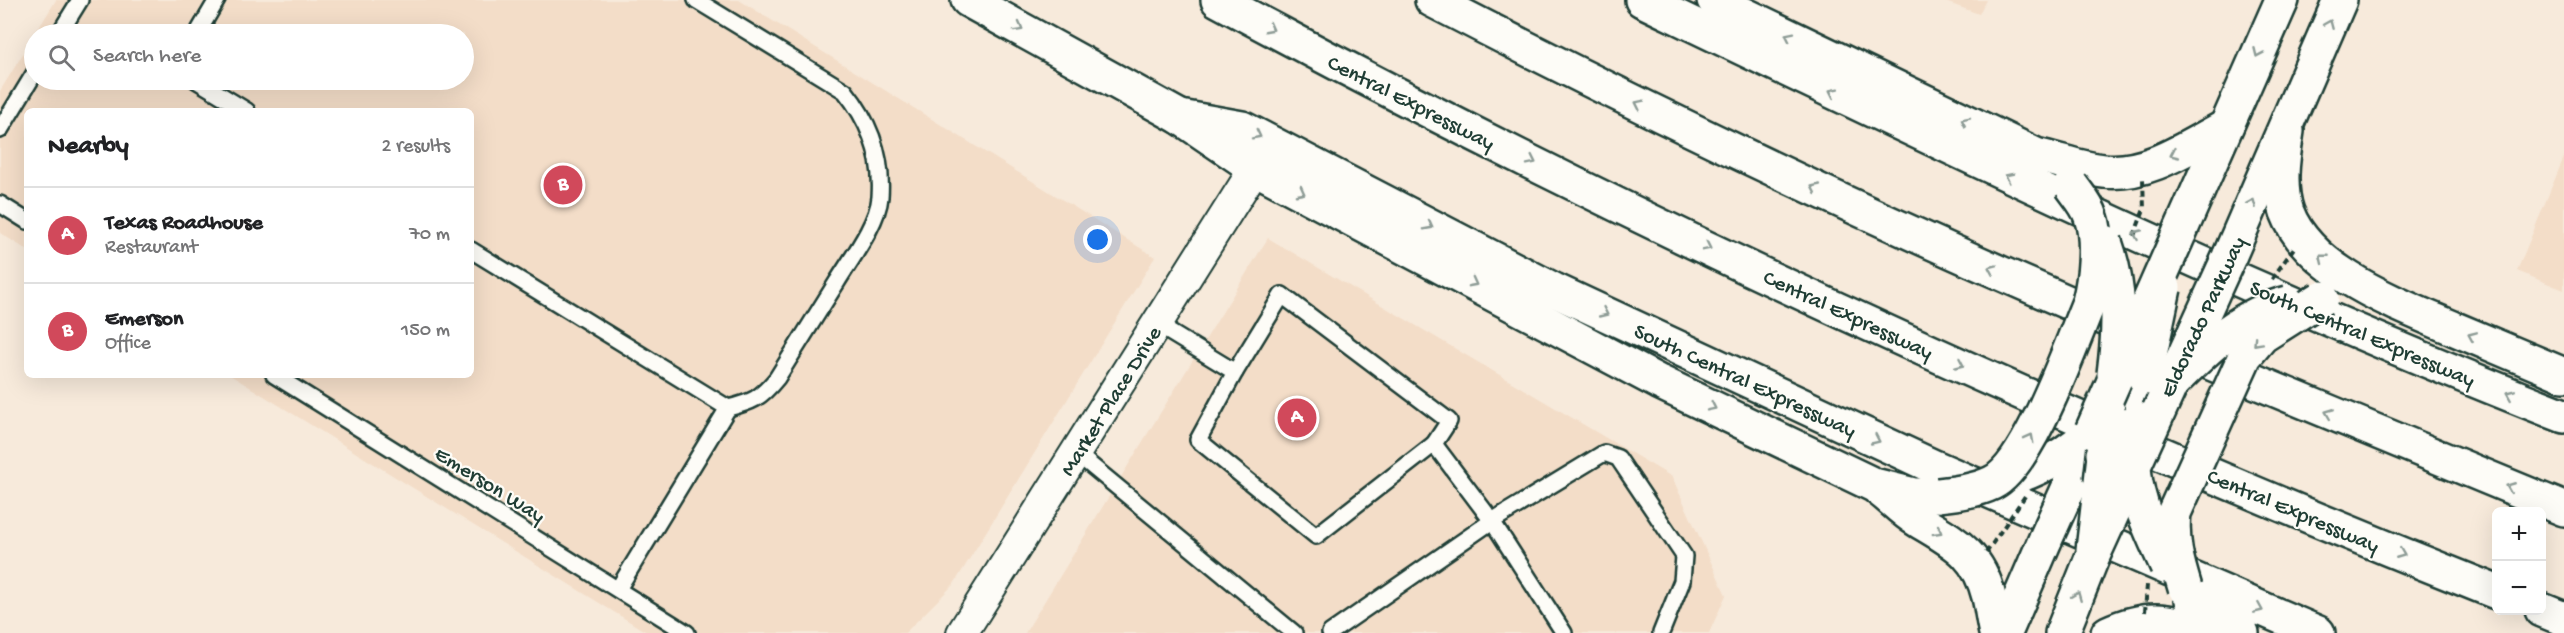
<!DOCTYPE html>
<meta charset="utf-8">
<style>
body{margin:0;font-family:"Gochi Hand",sans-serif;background:#f2f2f2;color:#202124}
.controls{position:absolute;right:18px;bottom:18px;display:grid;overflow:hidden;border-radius:9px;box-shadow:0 6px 24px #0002}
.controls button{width:54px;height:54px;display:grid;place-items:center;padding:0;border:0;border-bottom:2px solid #e0e0e0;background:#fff;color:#202124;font:30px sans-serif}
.you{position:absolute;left:1098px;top:240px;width:21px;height:21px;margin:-15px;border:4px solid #fff;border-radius:50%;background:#1a73e8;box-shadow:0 0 0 9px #1a73e833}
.badge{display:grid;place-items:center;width:39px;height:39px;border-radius:50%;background:#d1495b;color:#fff;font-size:20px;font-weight:700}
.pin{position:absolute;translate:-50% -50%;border:3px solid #fff;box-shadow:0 2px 6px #0006}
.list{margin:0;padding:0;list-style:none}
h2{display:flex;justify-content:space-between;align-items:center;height:78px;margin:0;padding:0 24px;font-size:26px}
h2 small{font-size:20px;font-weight:400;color:#757577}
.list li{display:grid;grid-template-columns:39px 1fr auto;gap:18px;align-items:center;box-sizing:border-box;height:96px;padding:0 24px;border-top:2px solid #e0e0e0}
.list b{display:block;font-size:22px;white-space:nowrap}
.list p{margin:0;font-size:20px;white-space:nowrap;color:#757577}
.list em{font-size:20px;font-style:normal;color:#757577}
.icon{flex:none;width:33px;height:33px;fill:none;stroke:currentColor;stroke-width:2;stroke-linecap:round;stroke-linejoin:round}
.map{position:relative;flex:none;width:2564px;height:633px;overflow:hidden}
.search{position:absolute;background:#fff;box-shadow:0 6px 24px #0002;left:24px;top:24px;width:450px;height:66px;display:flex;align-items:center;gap:15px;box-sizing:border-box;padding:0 21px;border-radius:33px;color:#757577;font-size:22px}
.panel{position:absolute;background:#fff;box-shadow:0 6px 24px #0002;left:24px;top:108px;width:450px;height:270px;border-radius:9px}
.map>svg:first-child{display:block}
.built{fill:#f3ddc8;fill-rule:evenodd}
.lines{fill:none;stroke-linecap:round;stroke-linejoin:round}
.service-casing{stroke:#1f3d34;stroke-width:20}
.minor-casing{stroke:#1f3d34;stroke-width:34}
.secondary-casing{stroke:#1f3d34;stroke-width:38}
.primary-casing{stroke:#1f3d34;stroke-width:38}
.motorway-casing{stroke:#1f3d34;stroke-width:38}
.service{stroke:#fdfcf7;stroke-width:15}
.minor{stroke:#fdfcf7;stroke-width:30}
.secondary{stroke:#fdfcf7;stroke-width:33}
.primary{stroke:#fdfcf7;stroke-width:33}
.motorway{stroke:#fdfcf7;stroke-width:33}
.secondary-bridge-casing{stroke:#1f3d34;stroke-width:38;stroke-linecap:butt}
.primary-bridge-casing{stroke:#1f3d34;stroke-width:38;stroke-linecap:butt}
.path-bridge{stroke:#1f3d34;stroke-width:4;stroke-dasharray:6 4.5;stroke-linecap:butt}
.secondary-bridge{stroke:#fdfcf7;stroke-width:33}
.primary-bridge{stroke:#fdfcf7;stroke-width:33}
.oneway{stroke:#8e9c96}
.labels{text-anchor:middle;stroke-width:4.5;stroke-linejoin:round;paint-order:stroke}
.street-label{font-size:22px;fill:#1f3d34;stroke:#fdfcf7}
</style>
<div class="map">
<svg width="2564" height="633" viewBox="0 0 2564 633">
<rect width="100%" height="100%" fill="#f7eadb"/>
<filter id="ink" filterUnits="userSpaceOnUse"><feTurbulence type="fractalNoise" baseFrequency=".0167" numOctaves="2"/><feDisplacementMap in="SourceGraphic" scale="12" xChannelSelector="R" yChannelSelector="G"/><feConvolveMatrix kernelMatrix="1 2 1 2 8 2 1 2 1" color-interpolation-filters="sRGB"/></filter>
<g filter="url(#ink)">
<g class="built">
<path d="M 56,0 L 739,0 L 1155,257 L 954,584 L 905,633 L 648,633 L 230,375 L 471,375 L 471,111 L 27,111 L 27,250 L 0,233 L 0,91 ZM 34,34 L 464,34 L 464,80 L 34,80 Z"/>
<polygon points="1940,0 1986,0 1979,14"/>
<polygon points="2564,157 2564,290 2517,271"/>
<polygon points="1268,238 1672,477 1726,595 1709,633 1025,633"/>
</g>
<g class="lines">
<defs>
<g id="service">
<path d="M 696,0 L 845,91 C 869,121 883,157 880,197 C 878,223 851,259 837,282 C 817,314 797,346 777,378 C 760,399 752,402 728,408"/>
<polyline points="59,34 80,0"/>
<polyline points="197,34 217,0"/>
<polyline points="196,80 247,111"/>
<polyline points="0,130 34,74"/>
<polyline points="0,204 27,221"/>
<polyline points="471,250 728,408 618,589"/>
<polyline points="1156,324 1235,372 1282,295 1449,421 1434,444 1492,521 1330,633"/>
<polyline points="1235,372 1198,440 1316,536 1434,444"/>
<polyline points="274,375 687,633"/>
<polyline points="1076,453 1294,633"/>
<polyline points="1564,633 1492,521 1604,453 1618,458 1684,556 1682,581 1661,633"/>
</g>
<polyline id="minor" points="962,633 1255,168"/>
<g id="secondary">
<polyline points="968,0 1180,117 1255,168 1659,382 1874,485 1914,495 1938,495"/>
<path d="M 1642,0 C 1946,146 2250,293 2564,416"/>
<path d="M 1714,0 L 2036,155 C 2059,160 2082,169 2104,171 C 2147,176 2189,146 2225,127"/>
<polyline points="1180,117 1242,128 1554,290 1934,467 2318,633"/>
<path d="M 2287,131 C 2283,157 2278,186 2287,212 C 2310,273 2400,305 2455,329 C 2491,344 2528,360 2564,375"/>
<polyline points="2109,413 2145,378"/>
<path d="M 1993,483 C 2030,475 2064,457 2092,431"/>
<path d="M 1880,490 C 1892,499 1903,511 1916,519 C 1951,541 1978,551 1989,597 C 1992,609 1993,621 1996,633"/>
<polyline points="2192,600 2210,617 2242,633"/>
<path d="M 2108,633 C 2145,616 2168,618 2205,633"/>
</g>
<g id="primary">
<polyline points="2179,234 2282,0"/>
<polyline points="2229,257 2340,0"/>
<polyline points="2069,487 2092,431"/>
<polyline points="2005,633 2046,538"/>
<polyline points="2062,633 2092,558"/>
</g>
<g id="motorway">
<path d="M 1218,0 C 1631,223 2061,419 2496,592"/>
<path d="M 1432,0 C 1654,115 1881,223 2111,321"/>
<polyline points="2172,347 2564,509"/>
<polyline points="2542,610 2564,619"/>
</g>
</defs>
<use href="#service" class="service-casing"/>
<use href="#minor" class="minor-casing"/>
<use href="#secondary" class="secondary-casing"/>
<use href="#primary" class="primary-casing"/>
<use href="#motorway" class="motorway-casing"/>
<use href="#service" class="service"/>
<use href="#minor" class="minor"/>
<use href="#secondary" class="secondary"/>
<use href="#primary" class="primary"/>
<use href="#motorway" class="motorway"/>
<defs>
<g id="secondary-bridge">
<path d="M 2105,242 C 2121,287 2120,327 2114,374"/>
<polyline points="2145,378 2164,288"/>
<path d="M 2172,383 C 2207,349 2238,315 2288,303"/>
<path d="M 2134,450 C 2131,492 2150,529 2167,566"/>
<polyline points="2103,454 2138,419"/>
<path d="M 1938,495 C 1956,493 1975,491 1992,483 C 2029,466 2072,342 2089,302 C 2095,278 2099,240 2091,217 C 2088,206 2078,195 2071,185"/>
<polyline points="2093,550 2109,413"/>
<path d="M 2185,588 C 2177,562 2171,540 2174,513 L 2245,356 L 2262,336 L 2322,298"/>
</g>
<g id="primary-bridge">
<polyline points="2092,431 2179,234"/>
<polyline points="2046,538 2069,487"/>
<polyline points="2092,558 2229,257"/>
</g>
</defs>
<use href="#secondary-bridge" class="secondary-bridge-casing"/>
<use href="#primary-bridge" class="primary-bridge-casing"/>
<g class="path-bridge">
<polyline points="2134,236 2144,209 2143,179"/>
<polyline points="2272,279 2296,245"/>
<polyline points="1986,553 2025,496"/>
<polyline points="2145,612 2147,585"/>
</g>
<use href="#secondary-bridge" class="secondary-bridge"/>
<use href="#primary-bridge" class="primary-bridge"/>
</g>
<defs><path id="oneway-chevron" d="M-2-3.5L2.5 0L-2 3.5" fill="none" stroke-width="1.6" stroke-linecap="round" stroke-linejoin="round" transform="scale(1.5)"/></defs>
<g class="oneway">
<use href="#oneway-chevron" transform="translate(2329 24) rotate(-67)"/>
<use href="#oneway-chevron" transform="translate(1019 28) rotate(29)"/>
<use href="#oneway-chevron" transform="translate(1270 28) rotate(28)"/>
<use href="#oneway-chevron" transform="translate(1789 36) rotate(-154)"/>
<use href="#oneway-chevron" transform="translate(2258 53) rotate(114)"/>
<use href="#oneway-chevron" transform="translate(1833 92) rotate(-154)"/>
<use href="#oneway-chevron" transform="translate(1639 104) rotate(-154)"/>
<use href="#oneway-chevron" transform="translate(1965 121) rotate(-154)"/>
<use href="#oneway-chevron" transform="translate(1257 135) rotate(27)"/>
<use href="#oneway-chevron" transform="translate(2174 154) rotate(155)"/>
<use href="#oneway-chevron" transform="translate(1532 161) rotate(26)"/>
<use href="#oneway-chevron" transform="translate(2009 177) rotate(-154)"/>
<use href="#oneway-chevron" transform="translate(1815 188) rotate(-155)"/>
<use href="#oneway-chevron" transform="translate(1301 192) rotate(28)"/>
<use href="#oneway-chevron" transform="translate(2252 203) rotate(-67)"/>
<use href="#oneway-chevron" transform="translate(1429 226) rotate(28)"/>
<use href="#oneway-chevron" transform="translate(2137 234) rotate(-156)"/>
<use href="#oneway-chevron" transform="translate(1707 247) rotate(26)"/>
<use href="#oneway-chevron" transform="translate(2323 258) rotate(-141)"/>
<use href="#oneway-chevron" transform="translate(1992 269) rotate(-156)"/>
<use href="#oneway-chevron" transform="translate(1473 283) rotate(28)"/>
<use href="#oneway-chevron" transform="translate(1604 313) rotate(25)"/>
<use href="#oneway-chevron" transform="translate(2472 336) rotate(-157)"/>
<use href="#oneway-chevron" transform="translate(2257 342) rotate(133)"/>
<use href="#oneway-chevron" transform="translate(1960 364) rotate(24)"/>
<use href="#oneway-chevron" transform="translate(2510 394) rotate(-157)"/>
<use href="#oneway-chevron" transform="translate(1712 407) rotate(26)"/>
<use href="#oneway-chevron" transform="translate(2329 413) rotate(-158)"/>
<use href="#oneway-chevron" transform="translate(2030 438) rotate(-62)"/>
<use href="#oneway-chevron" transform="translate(1876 440) rotate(25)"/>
<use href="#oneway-chevron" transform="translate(2510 487) rotate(-158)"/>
<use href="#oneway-chevron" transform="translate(1938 531) rotate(30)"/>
<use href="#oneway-chevron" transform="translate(2401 554) rotate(22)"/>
<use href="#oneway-chevron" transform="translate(2077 596) rotate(-68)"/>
<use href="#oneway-chevron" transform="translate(2259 609) rotate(23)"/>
</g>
</g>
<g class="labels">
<g class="street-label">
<text transform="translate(1412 101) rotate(27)" y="8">Central Expressway</text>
<text transform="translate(1849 313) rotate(25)" y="8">Central Expressway</text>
<text transform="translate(2201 316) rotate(-65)" y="8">Eldorado Parkway</text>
<text transform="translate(2363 332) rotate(23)" y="8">South Central Expressway</text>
<text transform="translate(1746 379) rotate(25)" y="8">South Central Expressway</text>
<text transform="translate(1109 400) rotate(-58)" y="8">Market Place Drive</text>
<text transform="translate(491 483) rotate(32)" y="8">Emerson Way</text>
<text transform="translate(2294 509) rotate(23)" y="8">Central Expressway</text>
</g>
</g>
</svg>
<div class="controls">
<button>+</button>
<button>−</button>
</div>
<div class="you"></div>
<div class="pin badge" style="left:1297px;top:418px">A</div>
<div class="pin badge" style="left:563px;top:185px">B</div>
<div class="search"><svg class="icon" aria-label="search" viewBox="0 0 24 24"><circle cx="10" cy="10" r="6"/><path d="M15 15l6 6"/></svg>Search here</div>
<section class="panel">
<h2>Nearby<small>2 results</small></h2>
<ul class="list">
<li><span class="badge">A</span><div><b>Texas Roadhouse</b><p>Restaurant</p></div><em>70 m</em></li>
<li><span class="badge">B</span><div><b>Emerson</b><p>Office</p></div><em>150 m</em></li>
</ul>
</section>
</div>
